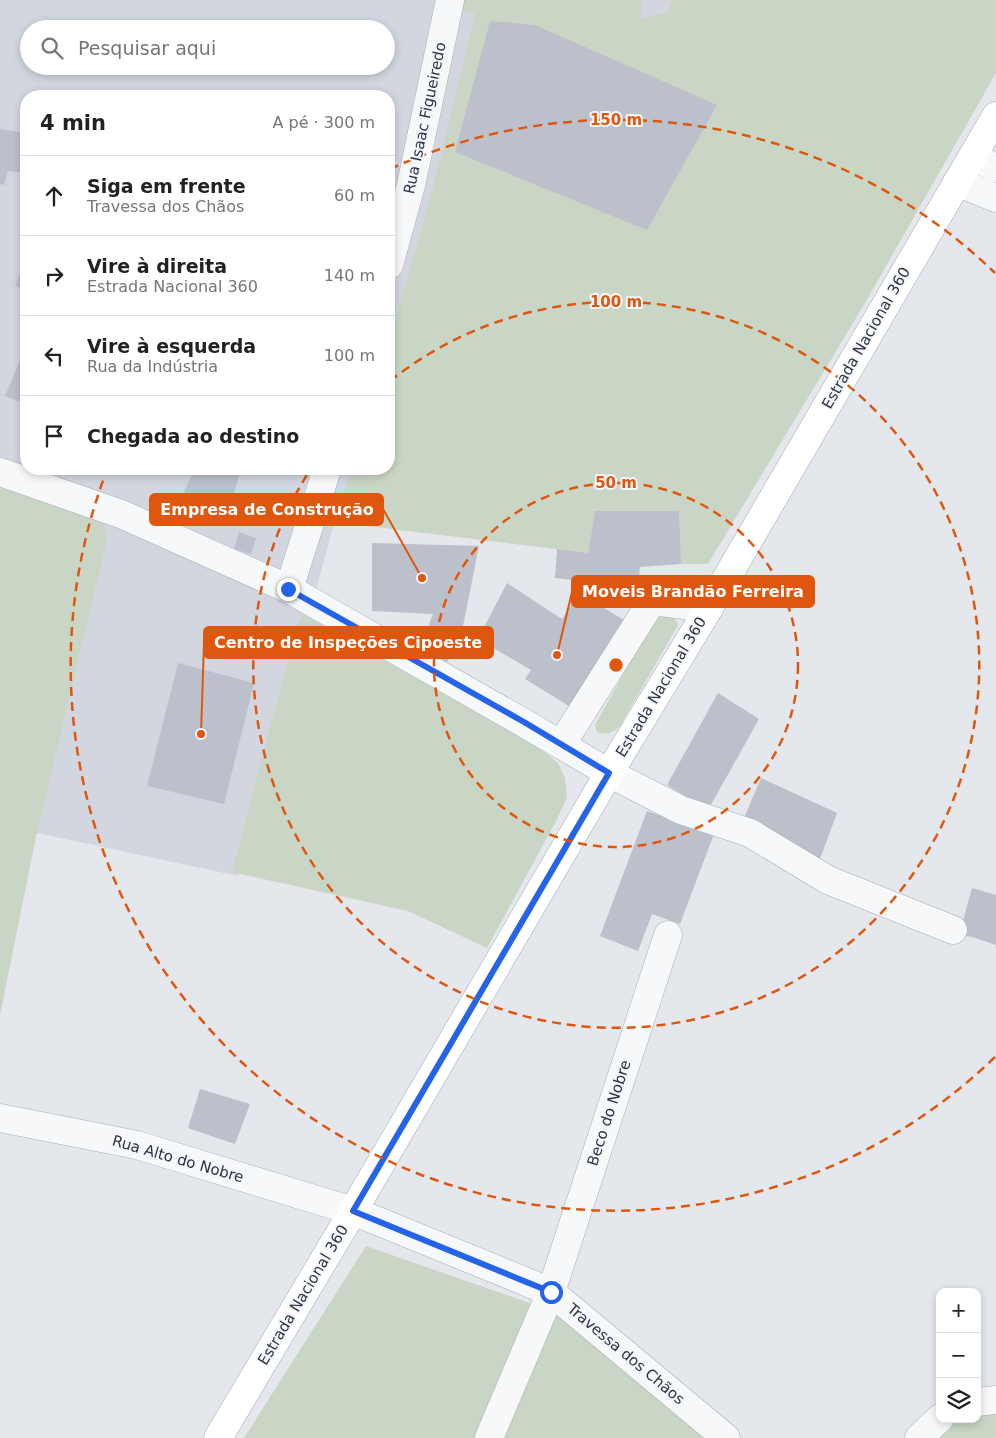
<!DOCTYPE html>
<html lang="pt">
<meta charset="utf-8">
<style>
body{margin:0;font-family:"DejaVu Sans",sans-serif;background:#f2f2f2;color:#222}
.controls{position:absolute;right:15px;bottom:15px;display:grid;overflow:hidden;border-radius:10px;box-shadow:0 2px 8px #0003}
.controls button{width:45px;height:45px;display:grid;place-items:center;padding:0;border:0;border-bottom:1px solid #e0e0e0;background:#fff;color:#222;font:25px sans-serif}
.stop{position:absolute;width:15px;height:15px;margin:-11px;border:4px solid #2563eb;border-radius:50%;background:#fff}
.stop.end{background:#2563eb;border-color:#fff;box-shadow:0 1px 5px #0008}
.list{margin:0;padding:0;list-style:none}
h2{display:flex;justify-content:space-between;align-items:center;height:65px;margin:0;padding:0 20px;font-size:21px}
h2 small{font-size:16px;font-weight:400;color:#767676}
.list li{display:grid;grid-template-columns:32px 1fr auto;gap:15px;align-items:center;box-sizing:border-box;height:80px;padding:0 20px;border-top:1px solid #e0e0e0}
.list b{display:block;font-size:19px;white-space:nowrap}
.list p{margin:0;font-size:16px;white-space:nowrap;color:#767676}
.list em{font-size:16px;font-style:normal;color:#767676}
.icon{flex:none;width:28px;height:28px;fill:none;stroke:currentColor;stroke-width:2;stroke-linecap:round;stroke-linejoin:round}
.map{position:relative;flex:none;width:996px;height:1438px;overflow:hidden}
.search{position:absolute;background:#fff;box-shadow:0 2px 8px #0003;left:20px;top:20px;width:375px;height:55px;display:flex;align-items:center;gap:12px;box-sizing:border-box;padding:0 18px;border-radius:28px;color:#767676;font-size:19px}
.panel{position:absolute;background:#fff;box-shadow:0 2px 8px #0003;left:20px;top:90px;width:375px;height:385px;border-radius:20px}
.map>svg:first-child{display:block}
.built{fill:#d2d6de;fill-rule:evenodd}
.green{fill:#c9d6c5}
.building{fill:#bbc0ca}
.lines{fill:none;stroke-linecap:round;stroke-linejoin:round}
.minor-casing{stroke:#a9aeb7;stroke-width:29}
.major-casing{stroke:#a3abb8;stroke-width:29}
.minor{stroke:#f7f8fa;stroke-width:28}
.major{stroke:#fff;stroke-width:28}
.route{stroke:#2563eb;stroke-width:6}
.ring{fill:none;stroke:#df570f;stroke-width:2.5;stroke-dasharray:9 6}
.labels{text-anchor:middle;stroke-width:4;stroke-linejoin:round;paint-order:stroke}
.street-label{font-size:15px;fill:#2b3445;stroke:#f4f6f9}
.centre{fill:#df570f;stroke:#f4f6f9;stroke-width:2.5}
.ring-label{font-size:15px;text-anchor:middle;font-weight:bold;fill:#df570f;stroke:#f4f6f9;stroke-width:4;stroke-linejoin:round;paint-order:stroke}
.leader{fill:none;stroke:#df570f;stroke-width:2}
.callout-dot{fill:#df570f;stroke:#f4f6f9;stroke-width:2}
.callout{fill:#df570f;stroke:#df570f;stroke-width:2}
.callout-label{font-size:16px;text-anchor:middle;font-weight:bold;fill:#fff}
</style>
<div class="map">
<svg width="996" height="1438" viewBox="0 0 996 1438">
<rect width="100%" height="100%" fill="#e4e7ec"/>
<path class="built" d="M 0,0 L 996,0 L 711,502 L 335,520 L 238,876 L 0,825 ZM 29,29 L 386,29 L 386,66 L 29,66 ZM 26,96 L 389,96 L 389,469 L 26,469 Z"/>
<g class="green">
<polygon points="460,0 642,0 640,19 667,13 672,0 996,0 996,73 865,303 708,564 681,564 678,511 595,511 588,553 335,522 352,469 389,469 389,343 434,185 475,14 458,10"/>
<polygon points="0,478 102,515 107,538 36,837 0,1015"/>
<polygon points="309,605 539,748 558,763 565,778 567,798 555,823 487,948 408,911 232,872 297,626"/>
<path d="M 666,616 L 675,619 L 678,625 L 620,726 C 612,733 607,736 597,732 L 595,725 L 652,623 L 657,618 Z"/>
<polygon points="366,1246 532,1304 476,1438 244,1438"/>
<polygon points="551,1292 726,1438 489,1438"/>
<polygon points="996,1400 996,1438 919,1438 940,1419 977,1419 977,1402"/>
</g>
<g class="building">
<polygon points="490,21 535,25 717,105 647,230 455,152"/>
<polygon points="0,129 26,133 26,173 8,171 4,185 0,184"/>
<polygon points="26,256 26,290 15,286"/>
<polygon points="26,346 26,404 5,396"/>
<polygon points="194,469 241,469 229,510 182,497"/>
<polygon points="595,511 679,511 681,564 640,567 638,587 555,578 557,549 588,553"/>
<polygon points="239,532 256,538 251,554 234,549"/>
<polygon points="372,543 479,546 462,631 447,662 420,649 433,614 372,611"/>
<polygon points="507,583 562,619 579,593 629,623 577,711 525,679 531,670 478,639"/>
<polygon points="178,663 254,683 224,804 147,786"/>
<polygon points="718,693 759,719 708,810 667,785"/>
<polygon points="761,778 837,813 820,859 744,818"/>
<polygon points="647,811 714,834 680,924 652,914 638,951 600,936"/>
<polygon points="972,888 996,895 996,945 972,937 959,935"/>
<polygon points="200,1089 250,1104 235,1144 188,1128"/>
</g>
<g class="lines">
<defs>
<g id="minor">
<polyline points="972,157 996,168"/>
<polyline points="957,182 996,198"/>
<polyline points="389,265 411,185 450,0"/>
<polyline points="0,472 121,514 289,589 524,723 609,773 681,810 750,833 828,880 953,930"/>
<polyline points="289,589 327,469"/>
<polyline points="561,745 652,601 709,608"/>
<polyline points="0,1118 137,1145 353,1211 551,1292 726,1438"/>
<polyline points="977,1402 996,1400"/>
<polyline points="489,1438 551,1292 668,935"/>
<polyline points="919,1438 940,1418"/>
</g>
<polyline id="major" points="218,1438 353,1211 609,773 709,608 996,116"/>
</defs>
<use href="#minor" class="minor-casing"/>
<use href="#major" class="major-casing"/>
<use href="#minor" class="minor"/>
<use href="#major" class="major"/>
</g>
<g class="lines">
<polyline class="route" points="288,589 524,722 609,773 353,1211 551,1292"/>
</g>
<g class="ring">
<circle cx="616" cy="665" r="182"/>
<path d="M390 381A363 363 0 1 1 310 470"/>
<path d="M995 1057A545 545 0 0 1 107 470M390 169A545 545 0 0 1 995 273"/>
</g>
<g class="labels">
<g class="street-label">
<text transform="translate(425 118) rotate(-78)" y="5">Rua Isaac Figueiredo</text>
<text transform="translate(866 338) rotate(-60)" y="5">Estrada Nacional 360</text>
<text transform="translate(661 687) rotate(-59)" y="5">Estrada Nacional 360</text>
<text transform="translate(609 1113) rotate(-72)" y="5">Beco do Nobre</text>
<text transform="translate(178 1159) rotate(16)" y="5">Rua Alto do Nobre</text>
<text transform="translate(303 1295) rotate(-59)" y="5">Estrada Nacional 360</text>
<text transform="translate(626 1354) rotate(40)" y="5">Travessa dos Chãos</text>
</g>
</g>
<circle cx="616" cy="665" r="8" class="centre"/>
<g class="ring-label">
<text x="616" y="125">150 m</text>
<text x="616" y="307">100 m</text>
<text x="616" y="488">50 m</text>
</g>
<path class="leader" d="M422 578L383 509M557 655L572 592M201 734L204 643"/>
<g class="callout-dot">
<circle cx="422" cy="578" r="5"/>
<circle cx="557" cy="655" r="5"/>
<circle cx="201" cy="734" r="5"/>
</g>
<g class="callout">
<rect x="150" y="494" width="233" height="31" rx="5"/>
<rect x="572" y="576" width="242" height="31" rx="5"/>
<rect x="204" y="627" width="289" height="31" rx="5"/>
</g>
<g class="callout-label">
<text x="267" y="515">Empresa de Construção</text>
<text x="693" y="597">Moveis Brandão Ferreira</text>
<text x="348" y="648">Centro de Inspeções Cipoeste</text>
</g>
</svg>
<div class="controls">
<button>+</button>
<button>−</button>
<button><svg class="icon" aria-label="layers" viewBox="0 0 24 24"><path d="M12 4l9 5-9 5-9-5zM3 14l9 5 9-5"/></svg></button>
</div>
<div class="stop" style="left:551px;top:1292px"></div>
<div class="stop end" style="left:288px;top:589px"></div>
<div class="search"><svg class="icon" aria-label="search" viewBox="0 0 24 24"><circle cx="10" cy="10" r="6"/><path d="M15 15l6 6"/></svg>Pesquisar aqui</div>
<section class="panel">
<h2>4 min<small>A pé · 300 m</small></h2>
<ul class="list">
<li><svg class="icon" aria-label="ahead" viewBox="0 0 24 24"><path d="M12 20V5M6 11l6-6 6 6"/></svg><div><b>Siga em frente</b><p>Travessa dos Chãos</p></div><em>60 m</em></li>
<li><svg class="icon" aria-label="right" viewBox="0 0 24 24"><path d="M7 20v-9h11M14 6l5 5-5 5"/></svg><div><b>Vire à direita</b><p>Estrada Nacional 360</p></div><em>140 m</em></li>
<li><svg class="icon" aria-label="left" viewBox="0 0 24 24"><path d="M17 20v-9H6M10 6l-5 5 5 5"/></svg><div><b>Vire à esquerda</b><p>Rua da Indústria</p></div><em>100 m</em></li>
<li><svg class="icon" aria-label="arrive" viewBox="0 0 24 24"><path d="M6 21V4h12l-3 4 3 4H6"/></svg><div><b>Chegada ao destino</b></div></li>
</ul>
</section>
</div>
